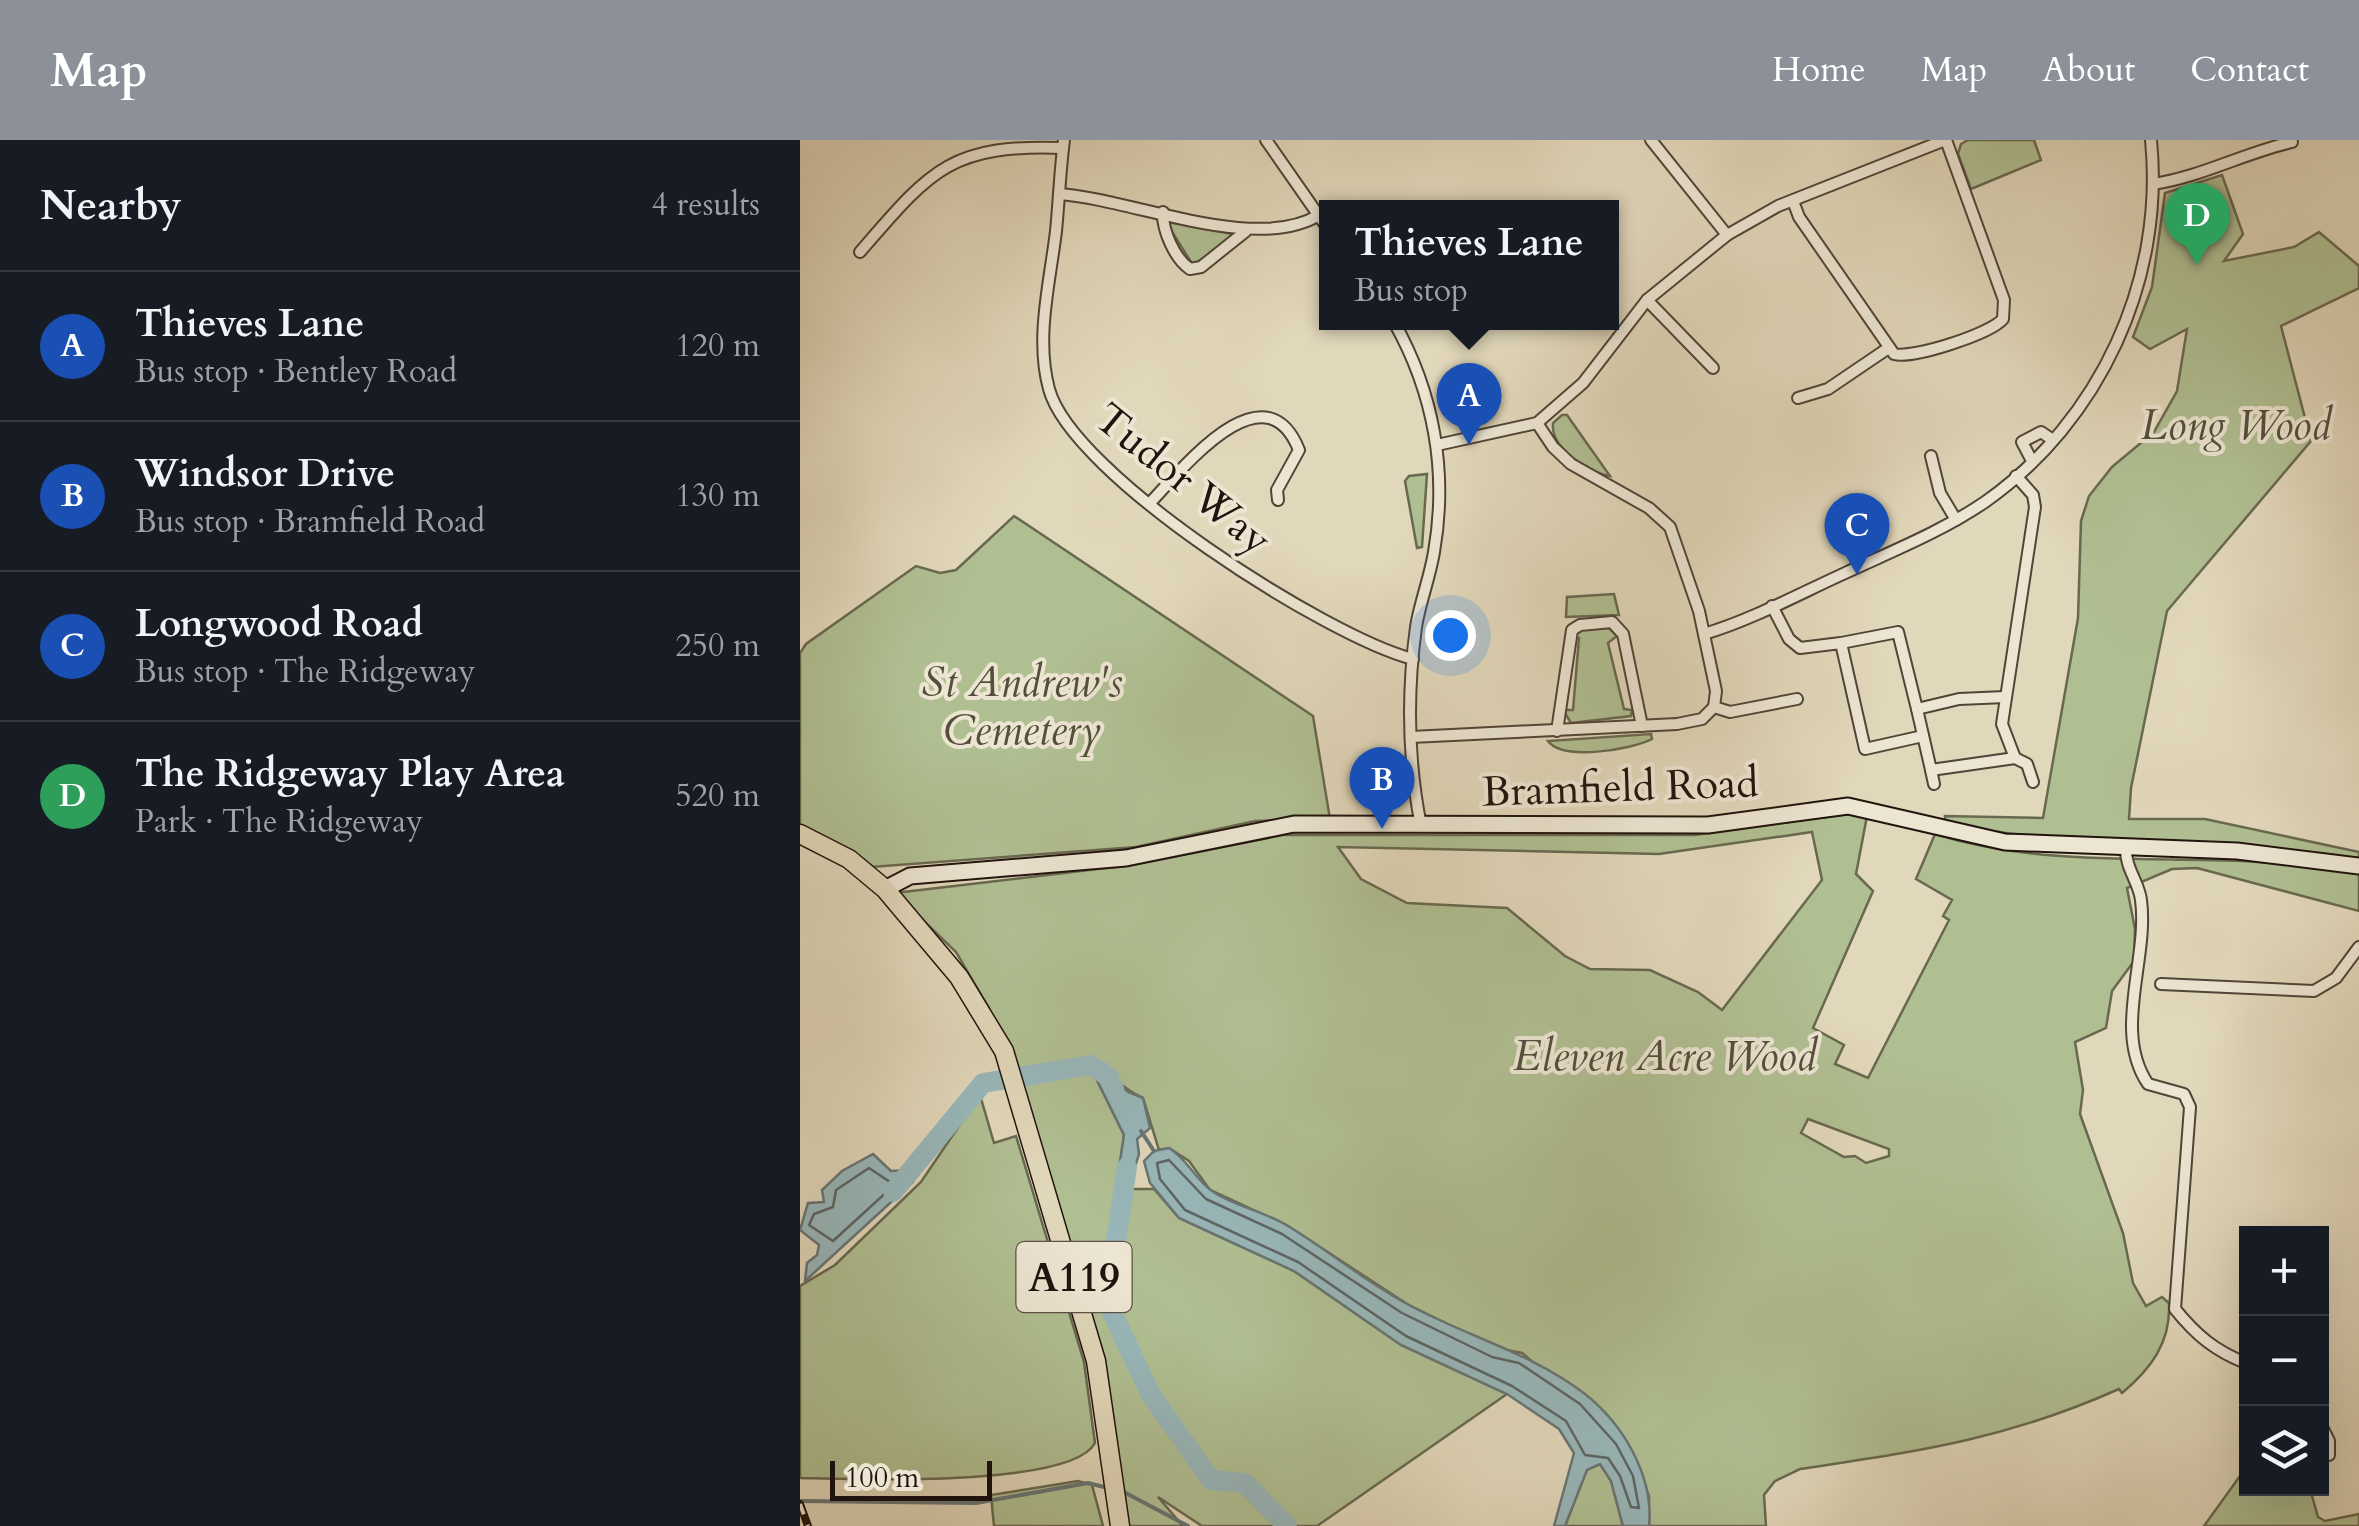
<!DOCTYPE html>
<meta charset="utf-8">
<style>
body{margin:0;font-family:Cardo,serif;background:#20242c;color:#f1f3f6}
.controls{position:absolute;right:30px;bottom:30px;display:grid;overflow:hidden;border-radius:0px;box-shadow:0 10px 40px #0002}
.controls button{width:90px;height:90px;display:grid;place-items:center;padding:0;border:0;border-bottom:2px solid #363941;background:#171b24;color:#f1f3f6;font:50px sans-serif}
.scale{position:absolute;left:30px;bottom:25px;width:162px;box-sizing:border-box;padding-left:10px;border:5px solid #21130d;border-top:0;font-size:28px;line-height:35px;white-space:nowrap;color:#21130d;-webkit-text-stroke:8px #ece5d2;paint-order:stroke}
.you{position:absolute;left:650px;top:495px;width:35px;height:35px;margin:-25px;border:8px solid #fff;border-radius:50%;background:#1a73e8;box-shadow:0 0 0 15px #1a73e833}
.badge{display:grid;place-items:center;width:65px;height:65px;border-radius:50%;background:#8c9099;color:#fff;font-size:32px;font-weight:700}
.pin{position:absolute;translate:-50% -82px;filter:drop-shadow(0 2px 5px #0008)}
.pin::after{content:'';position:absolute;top:52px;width:35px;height:30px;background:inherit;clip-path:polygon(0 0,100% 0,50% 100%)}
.popup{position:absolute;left:519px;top:60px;width:300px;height:130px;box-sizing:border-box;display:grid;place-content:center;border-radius:0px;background:#171b24;filter:drop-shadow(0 2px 8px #0005);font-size:32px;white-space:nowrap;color:#9ea1a6}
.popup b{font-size:38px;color:#f1f3f6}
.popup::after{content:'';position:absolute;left:50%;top:100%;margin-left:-20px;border:20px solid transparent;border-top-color:#171b24}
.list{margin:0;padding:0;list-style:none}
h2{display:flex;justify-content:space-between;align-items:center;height:130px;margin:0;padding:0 40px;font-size:42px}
h2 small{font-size:32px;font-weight:400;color:#9ea1a6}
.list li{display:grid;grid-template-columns:65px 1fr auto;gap:30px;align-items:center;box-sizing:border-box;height:150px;padding:0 40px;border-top:2px solid #363941}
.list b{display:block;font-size:38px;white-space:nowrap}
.list p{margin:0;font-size:32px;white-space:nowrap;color:#9ea1a6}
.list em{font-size:32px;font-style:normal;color:#9ea1a6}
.icon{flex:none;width:55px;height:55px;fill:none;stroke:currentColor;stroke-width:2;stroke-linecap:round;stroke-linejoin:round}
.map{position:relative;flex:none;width:1559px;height:1386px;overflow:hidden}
header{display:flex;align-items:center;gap:60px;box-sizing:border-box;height:140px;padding:0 50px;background:#8c9099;color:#fff}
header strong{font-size:48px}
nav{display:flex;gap:55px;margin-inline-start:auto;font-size:35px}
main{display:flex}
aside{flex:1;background:#171b24}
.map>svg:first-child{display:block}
.green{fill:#b0bf92;stroke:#686950;stroke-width:2.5;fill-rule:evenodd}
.water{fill:#98b7ba;stroke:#687575;stroke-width:2.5}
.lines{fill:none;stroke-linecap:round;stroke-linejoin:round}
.shore{stroke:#5c6564;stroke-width:2.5}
.stream{stroke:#687575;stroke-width:4}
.river{stroke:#98b7ba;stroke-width:20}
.street-casing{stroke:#514438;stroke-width:14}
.secondary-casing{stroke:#21130d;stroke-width:19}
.primary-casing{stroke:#21130d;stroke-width:21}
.street{stroke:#ece5d2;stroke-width:10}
.secondary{stroke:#ece5d2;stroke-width:15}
.primary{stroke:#e1d7ba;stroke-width:18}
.rail-casing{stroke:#21130d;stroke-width:8}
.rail{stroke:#ece5d2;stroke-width:4;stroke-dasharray:11;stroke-linecap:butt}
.labels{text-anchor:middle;stroke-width:8;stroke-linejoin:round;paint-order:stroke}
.shield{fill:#ece5d2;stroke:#5e5248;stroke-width:2.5}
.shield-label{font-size:40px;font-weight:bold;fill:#21130d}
.park-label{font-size:42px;font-style:italic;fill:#534f3c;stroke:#ece5d2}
.street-label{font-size:42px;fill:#21130d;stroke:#ece5d2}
</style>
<header>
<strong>Map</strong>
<nav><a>Home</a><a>Map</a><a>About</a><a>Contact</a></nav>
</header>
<main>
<aside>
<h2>Nearby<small>4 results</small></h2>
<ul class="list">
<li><span class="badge" style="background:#1a4fb4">A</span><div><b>Thieves Lane</b><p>Bus stop · Bentley Road</p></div><em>120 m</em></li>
<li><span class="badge" style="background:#1a4fb4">B</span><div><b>Windsor Drive</b><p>Bus stop · Bramfield Road</p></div><em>130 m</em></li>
<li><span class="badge" style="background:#1a4fb4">C</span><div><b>Longwood Road</b><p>Bus stop · The Ridgeway</p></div><em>250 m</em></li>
<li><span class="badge" style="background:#2e9e5b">D</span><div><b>The Ridgeway Play Area</b><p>Park · The Ridgeway</p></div><em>520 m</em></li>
</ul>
</aside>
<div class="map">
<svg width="1559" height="1386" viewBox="0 0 1559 1386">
<rect width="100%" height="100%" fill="#e1d7ba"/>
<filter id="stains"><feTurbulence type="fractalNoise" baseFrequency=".002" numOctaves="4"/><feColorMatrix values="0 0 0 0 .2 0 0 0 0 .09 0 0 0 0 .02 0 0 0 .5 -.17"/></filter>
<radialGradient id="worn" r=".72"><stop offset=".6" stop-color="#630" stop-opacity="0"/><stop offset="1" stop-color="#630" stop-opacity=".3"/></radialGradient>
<g class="green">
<polygon points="1168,0 1234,0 1241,20 1171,49 1158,14 1161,4"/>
<path d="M 1422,35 L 1443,94 L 1424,121 L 1494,107 L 1519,92 L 1559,126 L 1559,148 L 1481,186 L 1511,301 L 1367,471 L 1331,648 L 1329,679 L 1405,679 L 1559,712 L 1559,719 C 1422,694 1281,714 1145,682 L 1145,676 L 1243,678 L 1278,478 L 1281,381 L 1289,356 L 1312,327 L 1354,292 L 1377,251 L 1387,189 L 1350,209 L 1333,197 L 1352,147 L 1365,53 Z"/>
<polygon points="370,78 374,82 437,95 393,125 367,84"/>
<path d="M 762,275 L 767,275 L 810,336 C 789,333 750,308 753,283 Z"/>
<polygon points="627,334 622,407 617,408 605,341 609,336"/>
<polygon points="214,376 513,576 530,679 455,681 336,707 71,727 0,687 0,513 6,504 116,426 140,433 156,430"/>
<polygon points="814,454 819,475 766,477 767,457"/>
<polygon points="807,486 817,496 808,503 824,569 832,570 831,576 771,583 763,570 773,570 779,498 771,496 777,488"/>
<path d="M 851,594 L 852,599 C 831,610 762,621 748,601 Z"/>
<path d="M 1048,674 L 1067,676 L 1056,734 L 1073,751 L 1013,888 L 1044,905 L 1035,924 L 1068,938 L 1149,780 L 1143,776 L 1152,760 L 1116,739 L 1135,694 C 1272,737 1420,705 1559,734 L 1559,771 L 1397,728 L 1372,729 L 1327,748 L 1335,789 L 1334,821 L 1312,851 L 1306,888 L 1275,902 L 1283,950 L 1280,974 L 1323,1093 L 1333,1143 L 1346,1166 L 1362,1157 L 1369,1163 C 1371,1202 1351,1229 1322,1253 L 1319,1249 C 1207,1299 1120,1311 1000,1329 L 975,1341 L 964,1355 L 966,1386 L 849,1386 L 849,1356 L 824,1297 L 722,1213 L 696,1208 L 607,1164 L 488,1086 L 410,1050 L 389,1021 L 369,1008 L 359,1010 L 343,958 C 303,941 303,904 249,927 L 257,933 L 294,934 L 324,995 L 303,1153 L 313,1189 L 351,1265 L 397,1332 L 413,1345 L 442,1348 L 482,1386 L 402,1386 L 358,1357 L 383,1386 L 325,1386 L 311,1274 L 213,922 L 189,868 L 156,812 L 95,753 L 331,725 L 483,695 L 895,695 ZM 1012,692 L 1022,740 L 922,870 L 898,852 L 850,830 L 790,829 L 765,816 L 707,768 L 607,763 L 561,739 L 538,707 L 859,714 ZM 1008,979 L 1089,1009 L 1089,1016 L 1066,1023 L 1055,1016 L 1044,1017 L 1001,993 Z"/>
<path d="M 180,955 L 194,1003 L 216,996 L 284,1222 L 295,1303 C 271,1348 52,1339 0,1338 L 0,1146 L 35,1125 L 121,1042 Z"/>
<path d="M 328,1049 L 354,1049 L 379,1078 L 494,1131 L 601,1205 L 707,1254 L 517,1386 L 494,1386 L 455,1343 L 415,1334 L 407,1326 C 374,1283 326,1218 315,1165 C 309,1140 319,1073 328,1049 Z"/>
<polygon points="800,1324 811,1341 823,1386 765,1386 787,1329"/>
<polygon points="1445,1329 1446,1348 1510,1349 1518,1377 1525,1381 1559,1374 1559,1386 1404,1386"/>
<polygon points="278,1341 292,1345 303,1386 194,1386 191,1355"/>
</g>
<g class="water">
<polygon points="300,925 328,952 343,958 350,988 337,999 339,1014 328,1049 315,1054 324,995 294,934"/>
<path d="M 369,1008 C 388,1020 396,1040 412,1051 C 433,1066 464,1071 488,1086 C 529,1111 566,1142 609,1165 C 668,1197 732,1213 785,1254 C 823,1284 854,1336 849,1386 L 823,1386 L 811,1341 L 800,1324 L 787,1330 L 765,1386 L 754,1386 L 774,1313 L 759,1289 L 707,1254 L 601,1205 L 494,1131 L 379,1078 L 350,1043 L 344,1021 L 354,1011 Z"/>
<polygon points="73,1014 91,1031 106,1030 113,1042 5,1141 7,1123 17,1115 19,1105 0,1090 8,1063 24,1062 22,1050 42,1031"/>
</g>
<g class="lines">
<g class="shore">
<polygon points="369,1020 406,1059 482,1094 602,1173 692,1217 719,1223 780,1264 816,1304 833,1336 839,1368 831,1367 820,1336 808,1318 785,1315 766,1281 712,1246 606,1196 498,1122 385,1070 360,1039 357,1023"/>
<polygon points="69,1028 90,1042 90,1049 33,1101 9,1085 14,1074 33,1067 36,1050"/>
</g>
<g class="stream">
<polyline points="341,991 354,1011"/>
<polyline points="322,1351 388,1386"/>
<polyline points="0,1361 176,1363 288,1343 308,1348"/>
</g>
<g class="river">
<polyline points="327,1027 307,1162 351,1255 411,1340 445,1343 487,1386"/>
<polyline points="93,1052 183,943 291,925 309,937 314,949"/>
</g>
<defs>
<g id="street">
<path d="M 264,0 C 260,30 259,61 256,91 C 250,142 235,198 249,249 C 272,335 527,497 613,519"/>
<polyline points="466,0 526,86"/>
<polyline points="851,0 927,95"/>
<path d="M 1353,44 C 1401,37 1444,13 1492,2"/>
<path d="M 259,54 C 332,59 455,114 519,75"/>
<path d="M 993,61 L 999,77 L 1094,214 C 1113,219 1190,194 1203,179 L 1204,160 L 1146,0"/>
<path d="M 363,72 C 362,90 375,119 390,129 L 401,127 L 446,91"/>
<path d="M 60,112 C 131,30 150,4 263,8"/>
<polyline points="847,160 913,228"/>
<path d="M 594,182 C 634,253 648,332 634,412 C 630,437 620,462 616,487 C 607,553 608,621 621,686"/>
<polyline points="998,258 1028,249 1087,209"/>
<polyline points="737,283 753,307 771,324 849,368 870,387 899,471 916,551 914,567"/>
<polyline points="637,305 737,283 783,243 847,160 927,95 978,66 1145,0"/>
<polyline points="1131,316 1140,353 1156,380"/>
<polyline points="1232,321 1222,302 1241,292 1253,300"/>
<path d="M 350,363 C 383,328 465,225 499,310 L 477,350 L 478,360"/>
<polyline points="972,466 989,499 1000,508 1041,503 1065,609 1123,596"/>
<path d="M 904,494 C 951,480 997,455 1043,434 C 1090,412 1141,392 1185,362 C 1300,281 1365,140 1351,0"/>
<polyline points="1041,503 1098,492 1117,569"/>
<polyline points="1205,557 1159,559 1117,569 1131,630 1215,618 1227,624 1233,642"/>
<polyline points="914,567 930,572 997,559"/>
<polyline points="757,591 772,490 780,485 812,482 823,494 842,586"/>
<polyline points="611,597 877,584 902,579 914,567"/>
<polyline points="1215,618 1202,584 1235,367 1233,355 1216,336"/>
<polyline points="1131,630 1134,644"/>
<path d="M 1326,708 C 1325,728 1339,742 1341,760 C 1349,819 1312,891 1348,944 L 1384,954 L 1390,967 L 1375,1169 C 1396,1195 1415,1211 1446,1223"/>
<polyline points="1361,844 1514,851 1536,838 1559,807"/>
<polyline points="1522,1287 1529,1301 1529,1315"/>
</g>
<polyline id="secondary" points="85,749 110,736 326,718 494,684 908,685 1048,666 1205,702 1437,711 1559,726"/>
<polyline id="primary" points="0,694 49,719 85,749 159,837 204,911 296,1221 320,1386"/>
</defs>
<use href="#street" class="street-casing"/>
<use href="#secondary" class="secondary-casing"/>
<use href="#primary" class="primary-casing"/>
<use href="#street" class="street"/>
<use href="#secondary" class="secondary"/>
<use href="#primary" class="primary"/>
<defs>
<polyline id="rail" points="0,1364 8,1386"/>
</defs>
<use href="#rail" class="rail-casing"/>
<use href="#rail" class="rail"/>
</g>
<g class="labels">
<rect class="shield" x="216.5" y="1102" width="115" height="70" rx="8"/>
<g class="shield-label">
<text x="274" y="1151">A119</text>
</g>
<g class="park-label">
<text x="1436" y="299">Long Wood</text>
<text x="222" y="556">St Andrew's<tspan x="222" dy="48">Cemetery</tspan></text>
<text x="865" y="930">Eleven Acre Wood</text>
</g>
<g class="street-label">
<text transform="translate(384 338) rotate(39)" y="15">Tudor Way</text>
<text transform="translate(820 646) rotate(-2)" y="15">Bramfield Road</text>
</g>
</g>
<rect width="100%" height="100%" filter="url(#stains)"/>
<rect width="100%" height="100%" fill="url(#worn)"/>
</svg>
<div class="controls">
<button>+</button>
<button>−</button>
<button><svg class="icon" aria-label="layers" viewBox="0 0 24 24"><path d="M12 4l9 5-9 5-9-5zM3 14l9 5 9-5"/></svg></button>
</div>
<div class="scale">100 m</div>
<div class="you"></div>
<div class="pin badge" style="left:669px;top:305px;background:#1a4fb4">A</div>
<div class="popup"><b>Thieves Lane</b>Bus stop</div>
<div class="pin badge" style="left:582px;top:689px;background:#1a4fb4">B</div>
<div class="pin badge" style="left:1057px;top:435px;background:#1a4fb4">C</div>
<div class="pin badge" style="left:1397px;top:125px;background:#2e9e5b">D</div>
</div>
</main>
